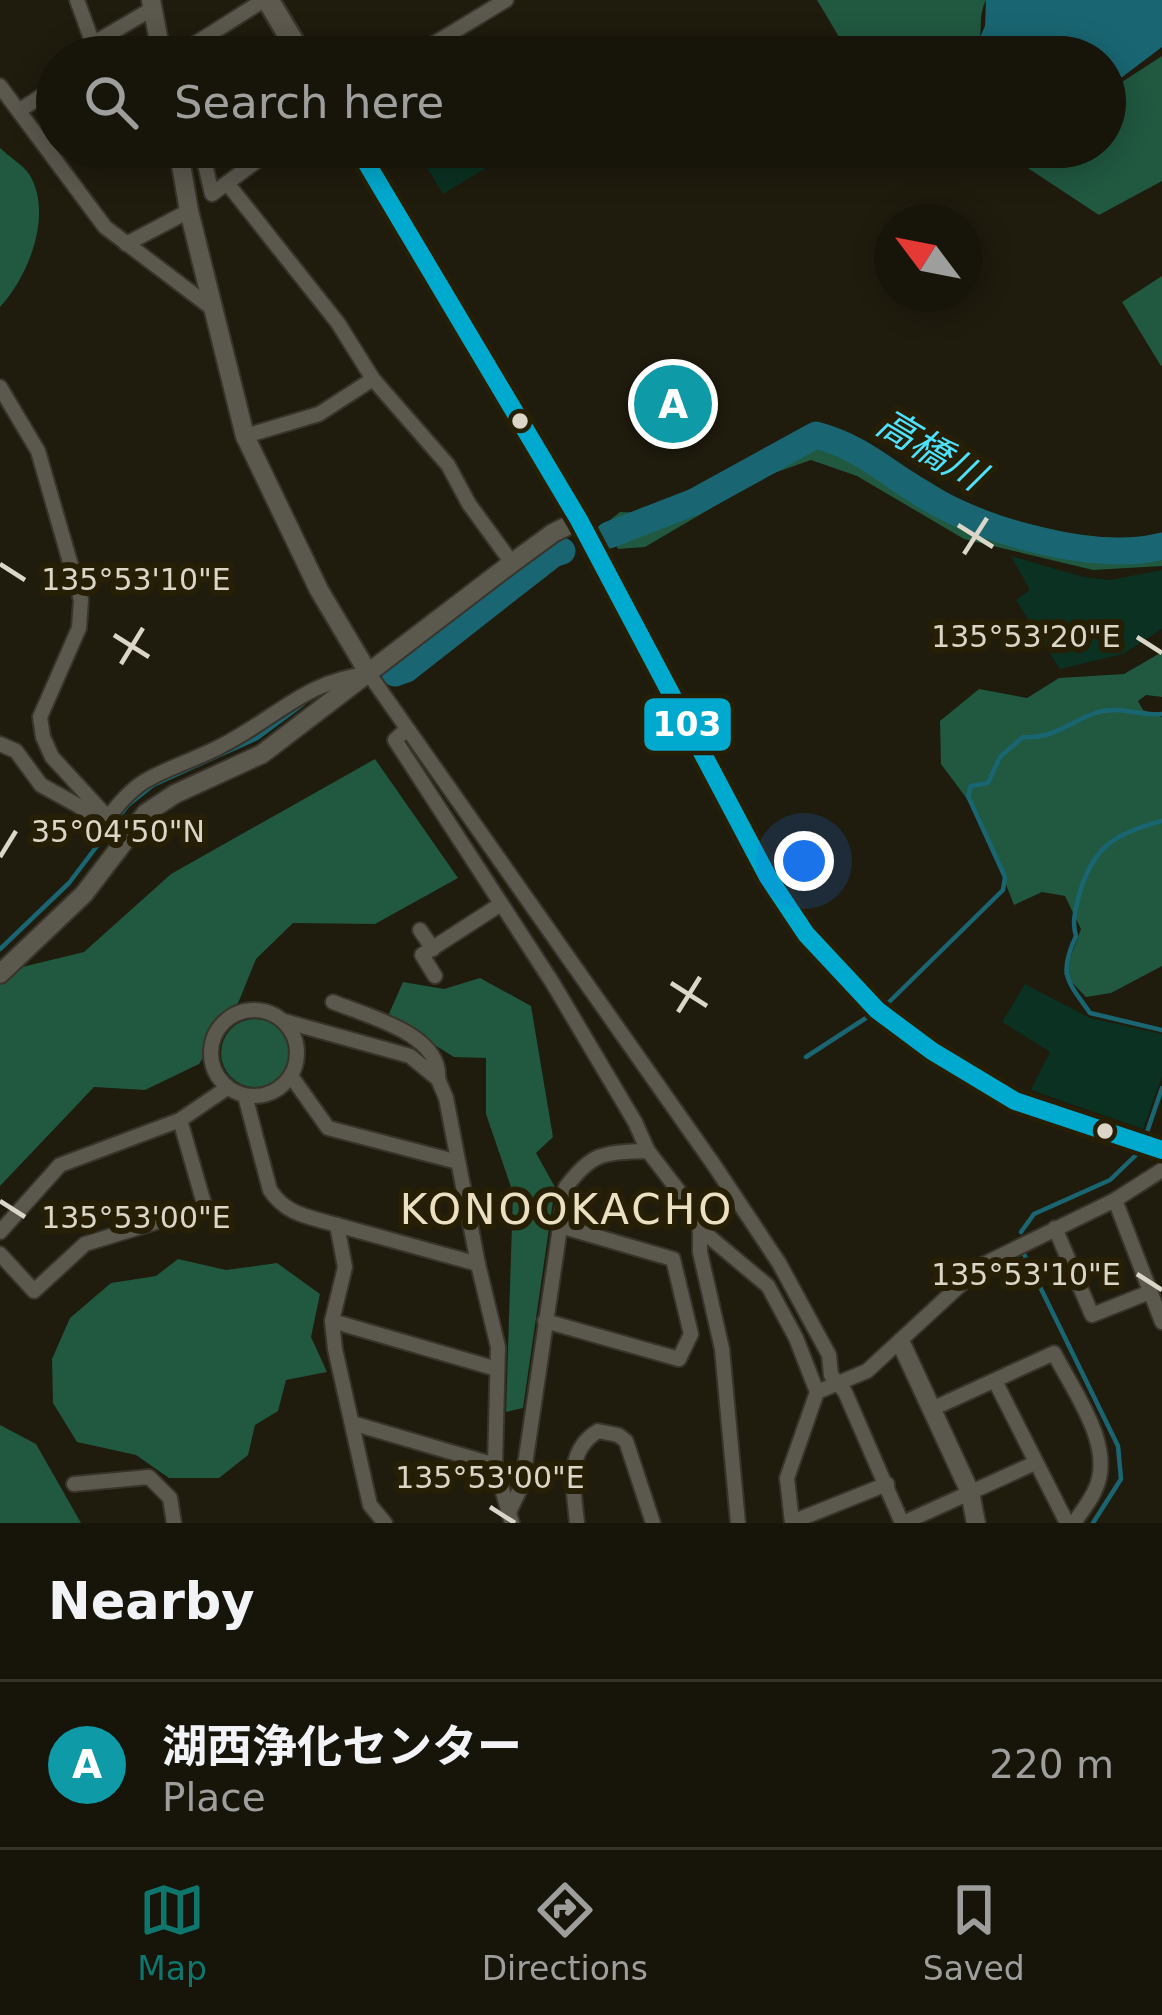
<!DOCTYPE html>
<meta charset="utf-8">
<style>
body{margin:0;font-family:"DejaVu Sans","Noto Sans JP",sans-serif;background:#201d13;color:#f1f3f6}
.compass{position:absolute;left:874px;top:204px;width:108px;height:108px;border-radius:50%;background:#17140a;box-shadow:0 6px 30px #0003;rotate:302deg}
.you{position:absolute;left:804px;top:861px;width:42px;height:42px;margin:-30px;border:9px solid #fff;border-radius:50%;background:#1a73e8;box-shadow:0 0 0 18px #1a73e833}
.badge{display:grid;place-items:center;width:78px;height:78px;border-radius:50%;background:#0f766e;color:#fff;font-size:39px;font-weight:700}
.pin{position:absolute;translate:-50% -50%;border:6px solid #fff;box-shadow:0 3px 12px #0006}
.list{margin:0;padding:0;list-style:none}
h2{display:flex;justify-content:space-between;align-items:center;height:156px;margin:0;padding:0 48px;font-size:51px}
h2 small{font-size:39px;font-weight:400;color:#9e9e9c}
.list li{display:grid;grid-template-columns:78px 1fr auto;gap:36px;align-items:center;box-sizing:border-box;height:168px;padding:0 48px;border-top:3px solid #36332b}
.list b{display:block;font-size:45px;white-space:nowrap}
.list p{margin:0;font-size:39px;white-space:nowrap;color:#9e9e9c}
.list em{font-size:39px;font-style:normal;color:#9e9e9c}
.icon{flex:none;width:66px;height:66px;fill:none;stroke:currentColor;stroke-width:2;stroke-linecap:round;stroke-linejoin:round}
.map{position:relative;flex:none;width:1162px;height:1523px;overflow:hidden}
.search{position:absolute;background:#17140a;box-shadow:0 6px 30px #0003;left:36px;right:36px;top:36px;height:132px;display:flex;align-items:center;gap:30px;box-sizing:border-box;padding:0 42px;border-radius:66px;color:#9e9e9c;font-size:45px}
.sheet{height:324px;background:#17140a}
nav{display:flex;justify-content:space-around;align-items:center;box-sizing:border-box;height:168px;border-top:3px solid #36332b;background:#17140a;font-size:33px;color:#9e9e9c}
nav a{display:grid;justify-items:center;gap:6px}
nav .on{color:#0f766e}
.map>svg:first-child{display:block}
.green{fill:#0a3121}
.forest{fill:#205840}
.water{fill:#196672}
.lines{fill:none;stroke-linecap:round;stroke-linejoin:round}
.stream{stroke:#196672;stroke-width:4.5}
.river{stroke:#196672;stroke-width:27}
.minor-casing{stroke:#38342b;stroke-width:18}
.tertiary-casing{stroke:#38342b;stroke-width:22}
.secondary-casing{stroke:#38342b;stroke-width:26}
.minor{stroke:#5b584e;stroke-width:14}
.tertiary{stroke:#5b584e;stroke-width:18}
.secondary{stroke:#5e594e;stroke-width:21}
.bus-1-casing{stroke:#271f05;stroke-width:27}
.bus-1{stroke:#00a9ce;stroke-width:18}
.ticks{fill:none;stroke:#dbd6c7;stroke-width:4.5}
.bus-dot{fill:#dbd6c7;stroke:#271f05;stroke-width:4.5}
.labels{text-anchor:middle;stroke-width:12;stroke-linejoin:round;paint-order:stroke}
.water-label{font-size:39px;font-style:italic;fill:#4de2fe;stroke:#271f05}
.quarter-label{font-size:42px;letter-spacing:3px;fill:#ebe0c1;stroke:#271f05}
.ticks-label{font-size:30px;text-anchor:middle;fill:#dbd6c7;stroke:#271f05;stroke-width:12;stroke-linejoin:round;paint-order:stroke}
.line-badge{stroke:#271f05;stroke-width:4.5}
.badge-label{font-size:33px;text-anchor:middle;font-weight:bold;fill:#fff}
</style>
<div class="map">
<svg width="1162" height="1523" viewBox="0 0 1162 1523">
<rect width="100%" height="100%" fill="#1f1b0d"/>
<g class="green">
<polygon points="415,147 507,147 511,153 443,194"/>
<polygon points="1011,556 1083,577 1110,580 1162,570 1162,629 1123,654 1060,669 1016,600 1030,590"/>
<polygon points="1025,984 1090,1018 1162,1034 1162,1076 1143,1129 1031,1090 1050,1052 1002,1022"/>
</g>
<g class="forest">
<path d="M 817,0 L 986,0 C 976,20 986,35 974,57 L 851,57 Z"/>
<polygon points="1162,56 1162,181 1099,215 996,147 1105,147 1105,93"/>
<path d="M 0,148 C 8,156 23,165 29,174 C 54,214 28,277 0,307 Z"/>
<polygon points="1162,276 1162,365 1161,366 1122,302"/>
<polygon points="817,428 864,442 979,512 1118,545 1162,536 1162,566 1093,570 964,539 857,476 811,460 766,476 645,547 618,549 605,524 620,512 644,513"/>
<polygon points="1162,652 1162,697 1146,695 1138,701 1143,710 1162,717 1162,966 1111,993 1086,997 1064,974 1081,929 1065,896 1042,892 1014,905 979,815 941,764 940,721 979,689 1027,698 1059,678 1124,674"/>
<polygon points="375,759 458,878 375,924 293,923 256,959 239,1001 199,1064 145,1090 94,1087 0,1186 0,985 18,968 84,952 171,874"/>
<polygon points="480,978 531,1006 553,1137 536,1153 555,1187 523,1408 506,1412 513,1193 486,1114 486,1058 454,1057 388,1016 403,982 444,989"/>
<circle cx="255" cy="1053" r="34"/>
<polygon points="178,1259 226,1270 277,1263 320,1294 311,1337 327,1372 286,1380 278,1411 255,1425 248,1455 219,1478 169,1478 136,1455 77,1442 53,1403 52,1359 70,1318 111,1283 156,1276"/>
<polygon points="0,1425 36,1444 81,1523 0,1523"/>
</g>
<polygon class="water" points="986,0 1162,0 1162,47 1105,90 1105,57 971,57 985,26"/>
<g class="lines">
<g class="stream">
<path d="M 1162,821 C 1113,834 1091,848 1078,899 C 1075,912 1072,923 1076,936 C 1058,975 1067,980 1090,1013 L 1162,1030"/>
<polyline points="0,949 69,883 128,805 153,785 257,738 303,704"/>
<path d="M 885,1006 L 1003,890 L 1005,877 L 968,796 L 971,786 L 988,783 L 1000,757 L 1023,737 C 1053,739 1068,723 1095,713 C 1119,705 1138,716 1162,714"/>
<polyline points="806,1057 866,1018"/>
<polyline points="1147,1132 1162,1088"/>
<polyline points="1021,1232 1034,1214 1110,1180 1136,1155"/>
<polyline points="1021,1248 1118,1446 1121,1479 1093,1523"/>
</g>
<g class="river">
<path d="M 609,535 L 694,502 L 816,435 C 864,448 887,474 929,498 C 986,532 1096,563 1162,546"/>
<polyline points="395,673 406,669 553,554 562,551"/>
</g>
<defs>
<g id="minor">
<polyline points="77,0 92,41"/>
<polyline points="70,57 152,9"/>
<polyline points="174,57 264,0"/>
<polyline points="412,57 506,0"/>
<polyline points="0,86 105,227 213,309"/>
<polyline points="20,110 54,88 57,80"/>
<polyline points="201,147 212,194 276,147"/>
<polyline points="227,183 338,323 373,379 448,465 469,504 512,563"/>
<polyline points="126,244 189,211"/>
<polyline points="0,387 38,451 81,600 79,628 40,717 43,737 52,757 110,820"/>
<polyline points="245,436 319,414 373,379"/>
<polyline points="407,729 395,740 552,982 635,1122 648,1151"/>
<path d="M 0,744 L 16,751 L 41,785 L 79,806 L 101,827 C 113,811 127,792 145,781 C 169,767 197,759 221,746 C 275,719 306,680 369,674 L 714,1165 L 779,1263 L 829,1355 L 831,1375 L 845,1392 L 902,1523"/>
<polyline points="420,930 433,949"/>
<polyline points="435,976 422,955 501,904"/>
<path d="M 333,1002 C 367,1016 442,1034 438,1079"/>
<circle cx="254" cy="1053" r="43"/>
<polyline points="284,1021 410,1056 438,1079 446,1098 478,1264 498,1347 495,1465 512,1523"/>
<polyline points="291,1076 328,1128 458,1162"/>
<path d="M 245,1096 L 270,1190 C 286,1215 310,1217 337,1225 L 345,1267 L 332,1321 L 335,1349 L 370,1505 L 385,1523"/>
<polyline points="1115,1200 1162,1322"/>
<polyline points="337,1225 478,1264"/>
<polyline points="1055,1228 1092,1315 1150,1292"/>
<polyline points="700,1229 768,1286 796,1338 817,1392 787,1478 792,1523"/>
<polyline points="0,1232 60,1165 180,1120 227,1088"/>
<polyline points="0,1254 34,1291 85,1244 205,1207 180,1120"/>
<polyline points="332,1321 497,1369"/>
<polyline points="545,1321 679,1359 691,1334 673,1259 560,1226"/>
<polyline points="995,1381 1067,1523"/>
<polyline points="817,1392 867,1371 982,1265 1115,1200 1162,1170"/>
<path d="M 934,1408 L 1054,1353 C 1073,1391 1116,1447 1095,1490 C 1090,1502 1081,1512 1074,1523"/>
<polyline points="352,1423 495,1465"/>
<polyline points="74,1484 149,1477 170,1498 174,1523"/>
<path d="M 510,1510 L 522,1485 L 566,1187 C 593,1151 604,1153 648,1151 L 691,1207 L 700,1229 L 700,1252 L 722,1349 L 738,1523"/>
<polyline points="792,1522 887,1484"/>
<path d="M 577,1523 C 574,1489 564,1452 598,1431 L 618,1435 L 626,1441 L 653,1523"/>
<polyline points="903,1523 1035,1463"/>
</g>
<g id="tertiary">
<polyline points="151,0 162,57"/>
<polyline points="178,147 189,211 245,436 319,590 369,674"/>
<polyline points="0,974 84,894 146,813 175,794 262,754 512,563 553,533 579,520"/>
<polyline points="901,1343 970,1492 976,1523"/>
</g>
<g id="secondary">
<polyline points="268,0 302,57"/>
<polyline points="357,147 579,520 768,877 806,934 877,1010 932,1051 1015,1101 1162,1150"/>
</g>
</defs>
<use href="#minor" class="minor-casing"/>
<use href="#tertiary" class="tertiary-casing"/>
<use href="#secondary" class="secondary-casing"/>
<use href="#minor" class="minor"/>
<use href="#tertiary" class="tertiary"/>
<use href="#secondary" class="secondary"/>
<defs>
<polyline id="bus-1" points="357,147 579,520 768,877 806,934 877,1010 932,1051 1015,1101 1162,1150"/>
</defs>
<use href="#bus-1" class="bus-1-casing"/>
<use href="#bus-1" class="bus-1"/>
</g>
<path class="ticks" d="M 958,525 L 993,547M 964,554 L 987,518M 0,564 L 25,580M 114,635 L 149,657M 1137,637 L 1162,653M 121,664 L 143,628M 0,857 L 16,831M 671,983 L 707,1006M 678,1012 L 700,977M 0,1201 L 25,1217M 1137,1274 L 1162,1290M 490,1507 L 515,1523"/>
<g class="bus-dot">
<circle cx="520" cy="421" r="10"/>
<circle cx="1105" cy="1131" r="10"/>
</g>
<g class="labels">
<g class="water-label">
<text transform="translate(931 449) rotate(31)" y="14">高橋川</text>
</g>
<g class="quarter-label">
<text x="567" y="1224">KONOOKACHO</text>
</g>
</g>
<g class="ticks-label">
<text x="136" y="590">135°53'10"E</text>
<text x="1026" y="647">135°53'20"E</text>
<text x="118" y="842">35°04'50"N</text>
<text x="136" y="1228">135°53'00"E</text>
<text x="1026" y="1285">135°53'10"E</text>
<text x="490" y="1488">135°53'00"E</text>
</g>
<rect class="line-badge" x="642" y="696" width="91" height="57" rx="12" fill="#00a9ce"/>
<g class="badge-label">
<text x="687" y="736">103</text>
</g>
</svg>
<svg class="compass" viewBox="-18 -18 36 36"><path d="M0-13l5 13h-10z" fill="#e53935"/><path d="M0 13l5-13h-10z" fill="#9e9e9c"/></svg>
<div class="you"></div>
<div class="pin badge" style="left:673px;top:404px;background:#0f9aa8">A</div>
<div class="search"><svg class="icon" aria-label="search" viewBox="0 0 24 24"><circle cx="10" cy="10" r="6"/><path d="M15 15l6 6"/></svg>Search here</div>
</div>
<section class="sheet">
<h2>Nearby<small></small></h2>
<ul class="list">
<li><span class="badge" style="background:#0f9aa8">A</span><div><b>湖西浄化センター</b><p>Place</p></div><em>220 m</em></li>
</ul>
</section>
<nav>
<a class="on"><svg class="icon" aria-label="map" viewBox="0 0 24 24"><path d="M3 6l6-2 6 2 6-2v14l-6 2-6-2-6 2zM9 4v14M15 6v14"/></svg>Map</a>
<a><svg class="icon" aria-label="directions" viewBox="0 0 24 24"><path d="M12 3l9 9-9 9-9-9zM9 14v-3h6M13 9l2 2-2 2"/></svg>Directions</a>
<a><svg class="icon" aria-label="saved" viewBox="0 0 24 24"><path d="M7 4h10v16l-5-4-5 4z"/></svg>Saved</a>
</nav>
